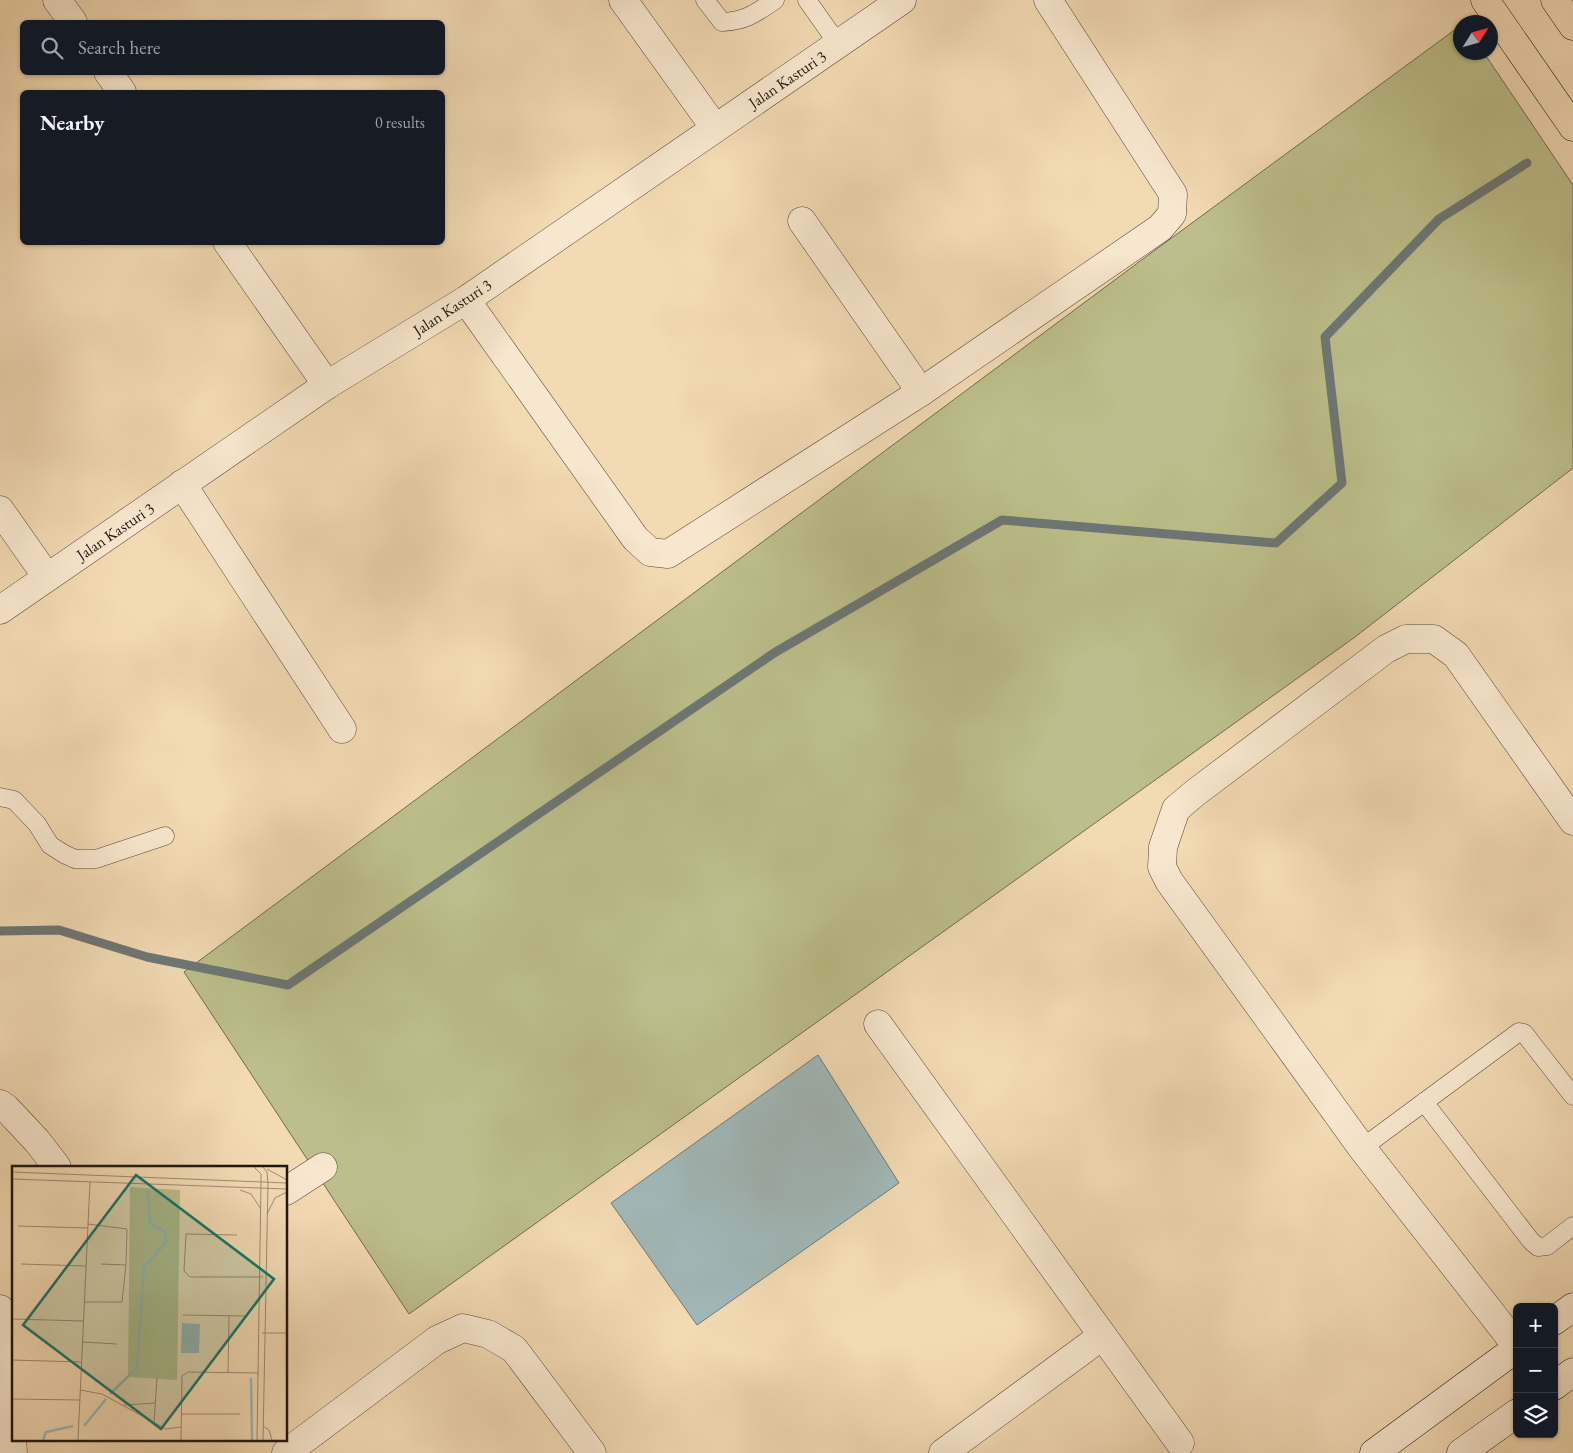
<!DOCTYPE html>
<meta charset="utf-8">
<style>
body{margin:0;font-family:"EB Garamond",serif;background:#20242c;color:#f1f3f6}
.controls{position:absolute;right:15px;bottom:15px;display:grid;overflow:hidden;border-radius:8px;box-shadow:0 1px 4px #0004}
.controls button{width:45px;height:45px;display:grid;place-items:center;padding:0;border:0;border-bottom:1px solid #363941;background:#171b24;color:#f1f3f6;font:25px sans-serif}
.compass{position:absolute;left:1453px;top:15px;width:45px;height:45px;border-radius:50%;background:#171b24;box-shadow:0 1px 4px #0004;rotate:53deg}
.list{margin:0;padding:0;list-style:none}
h2{display:flex;justify-content:space-between;align-items:center;height:65px;margin:0;padding:0 20px;font-size:21px}
h2 small{font-size:16px;font-weight:400;color:#9ea1a6}
.icon{flex:none;width:28px;height:28px;fill:none;stroke:currentColor;stroke-width:2;stroke-linecap:round;stroke-linejoin:round}
.map{position:relative;flex:none;width:1573px;height:1453px;overflow:hidden}
.search{position:absolute;background:#171b24;box-shadow:0 1px 4px #0004;left:20px;top:20px;width:425px;height:55px;display:flex;align-items:center;gap:12px;box-sizing:border-box;padding:0 18px;border-radius:8px;color:#9ea1a6;font-size:19px}
.panel{position:absolute;background:#171b24;box-shadow:0 1px 4px #0004;left:20px;top:90px;width:425px;height:155px;border-radius:8px}
.map>svg:first-child{display:block}
.green{fill:#bcbf8b;stroke:#6e6a4e}
.water{fill:#a0b8b8;stroke:#6d7775}
.lines{fill:none;stroke-linecap:round;stroke-linejoin:round}
.stream{stroke:#6d7775;stroke-width:9}
.lane-casing{stroke:#544639;stroke-width:19}
.street-casing{stroke:#544639;stroke-width:29}
.secondary-casing{stroke:#201510;stroke-width:29}
.primary-casing{stroke:#201510;stroke-width:29}
.lane{stroke:#f7e7ce;stroke-width:18}
.street{stroke:#f7e7ce;stroke-width:28}
.secondary{stroke:#f7e7ce;stroke-width:28}
.primary{stroke:#f2dab3;stroke-width:28}
.labels{text-anchor:middle;stroke-width:5;stroke-linejoin:round;paint-order:stroke}
.street-label{font-size:16px;fill:#201510;stroke:#f7e7ce}
.inset-river{fill:none;stroke:#a0b8b8;stroke-width:2.5}
.inset-road{fill:none;stroke:#9e8b72;stroke-width:1}
.view{fill:#0f766e;fill-opacity:0.15;stroke:#0f766e;stroke-width:2.5}
.inset-edge{fill:none;stroke:#201510;stroke-width:2.5}
</style>
<div class="map">
<svg width="1573" height="1453" viewBox="0 0 1573 1453">
<rect width="100%" height="100%" fill="#f2dab3"/>
<filter id="stains"><feTurbulence type="fractalNoise" baseFrequency=".004" numOctaves="4"/><feColorMatrix values="0 0 0 0 .2 0 0 0 0 .09 0 0 0 0 .02 0 0 0 .5 -.17"/></filter>
<radialGradient id="worn" r=".72"><stop offset=".6" stop-color="#630" stop-opacity="0"/><stop offset="1" stop-color="#630" stop-opacity=".3"/></radialGradient>
<polygon class="green" points="1460,26 1460,52 1484,53 1573,185 1573,468 1355,637 409,1314 184,972 1147,256"/>
<polygon class="water" points="818,1055 899,1183 697,1325 611,1203"/>
<g class="lines">
<polyline class="stream" points="0,931 59,930 147,957 288,985 774,653 1002,520 1276,543 1342,483 1325,337 1439,219 1527,163"/>
<defs>
<g id="lane">
<path d="M 705,0 L 722,22 C 746,21 756,13 775,0"/>
<polyline points="807,0 838,44"/>
<polyline points="0,797 14,800 37,824 50,845 64,854 75,859 96,859 165,836"/>
<polyline points="1424,1102 1531,1241 1538,1247 1547,1246 1573,1226"/>
<polyline points="1362,1148 1519,1032 1524,1033 1573,1096"/>
</g>
<g id="street">
<polyline points="57,0 73,22"/>
<polyline points="623,0 715,128"/>
<polyline points="108,72 122,92"/>
<polyline points="802,221 921,392"/>
<polyline points="227,242 327,385"/>
<polyline points="466,300 635,538 650,552 668,554 921,392 1160,228 1172,214 1173,194 1048,0"/>
<polyline points="182,484 342,729"/>
<polyline points="0,510 47,577"/>
<polyline points="0,610 327,385 466,300 902,0"/>
<polyline points="878,1024 1180,1443"/>
<polyline points="0,1104 6,1108 37,1141 57,1167"/>
<polyline points="286,1191 323,1167"/>
<polyline points="0,1309 8,1377 13,1453"/>
<polyline points="1517,1346 1362,1148 1169,881 1162,867 1163,847 1176,809 1195,793 1386,649 1406,639 1434,639 1456,655 1573,821"/>
<polyline points="286,1453 437,1340 463,1328 488,1334 514,1349 592,1453"/>
<polyline points="943,1453 1102,1336"/>
</g>
<g id="secondary">
<polyline points="1554,1321 1573,1307"/>
<polyline points="1554,1386 1573,1372"/>
<polyline points="1374,1453 1517,1348"/>
<polyline points="1461,1453 1517,1413"/>
</g>
<g id="primary">
<polyline points="1485,0 1573,127"/>
<polyline points="1555,0 1573,26"/>
</g>
</defs>
<use href="#lane" class="lane-casing"/>
<use href="#street" class="street-casing"/>
<use href="#secondary" class="secondary-casing"/>
<use href="#primary" class="primary-casing"/>
<use href="#lane" class="lane"/>
<use href="#street" class="street"/>
<use href="#secondary" class="secondary"/>
<use href="#primary" class="primary"/>
</g>
<g class="labels">
<g class="street-label">
<text transform="translate(787 79) rotate(-34)" y="6">Jalan Kasturi 3</text>
<text transform="translate(452 307) rotate(-33)" y="6">Jalan Kasturi 3</text>
<text transform="translate(115 531) rotate(-34)" y="6">Jalan Kasturi 3</text>
</g>
</g>
<g transform="translate(12 1166)">
<rect width="275" height="275" fill="#f2dab3"/>
<path d="M 118,21 L 168,24 L 165,214 L 116,211 Z" fill="#bcbf8b"/>
<path d="M 170,157 L 188,158 L 187,187 L 169,187 Z" fill="#a0b8b8"/>
<path class="inset-river" d="M 239,212 L 240,274M 98,228 L 125,202 L 132,101 L 154,76 L 153,66 L 138,57 L 136,25M 72,260 L 94,233M 31,274 L 34,266 L 61,260"/>
<path class="inset-road" d="M 242,1 L 249,8 L 249,16 L 245,274M 255,3 L 275,14M 0,6 L 275,17M 0,13 L 275,23M 228,24 L 239,28 L 249,43M 255,48 L 263,32 L 275,26M 6,60 L 76,62M 225,69 L 174,68 L 172,105 L 178,111 L 251,111M 9,98 L 74,100M 89,98 L 114,99M 73,136 L 110,136 L 114,99 L 115,63 L 76,58M 171,149 L 233,150M 1,153 L 71,155M 250,167 L 275,167M 70,176 L 105,178M 0,194 L 69,196M 216,207 L 217,150M 68,224 L 90,228 L 154,263 L 169,261M 0,233 L 68,234M 112,239 L 143,237M 169,248 L 228,248M 142,257 L 145,212M 251,260 L 257,264 L 260,274M 66,274 L 78,16M 169,274 L 170,210 L 176,206 L 246,207M 251,274 L 256,17 L 255,6 L 251,1"/>
<path class="view" d="M 124,9 L 262,113 L 149,263 L 11,159 Z"/>
<rect width="275" height="275" class="inset-edge"/>
</g>
<rect width="100%" height="100%" filter="url(#stains)"/>
<rect width="100%" height="100%" fill="url(#worn)"/>
</svg>
<div class="controls">
<button>+</button>
<button>−</button>
<button><svg class="icon" aria-label="layers" viewBox="0 0 24 24"><path d="M12 4l9 5-9 5-9-5zM3 14l9 5 9-5"/></svg></button>
</div>
<svg class="compass" viewBox="-18 -18 36 36"><path d="M0-13l5 13h-10z" fill="#e53935"/><path d="M0 13l5-13h-10z" fill="#9ea1a6"/></svg>
<div class="search"><svg class="icon" aria-label="search" viewBox="0 0 24 24"><circle cx="10" cy="10" r="6"/><path d="M15 15l6 6"/></svg>Search here</div>
<section class="panel">
<h2>Nearby<small>0 results</small></h2>
<ul class="list">
</ul>
</section>
</div>
